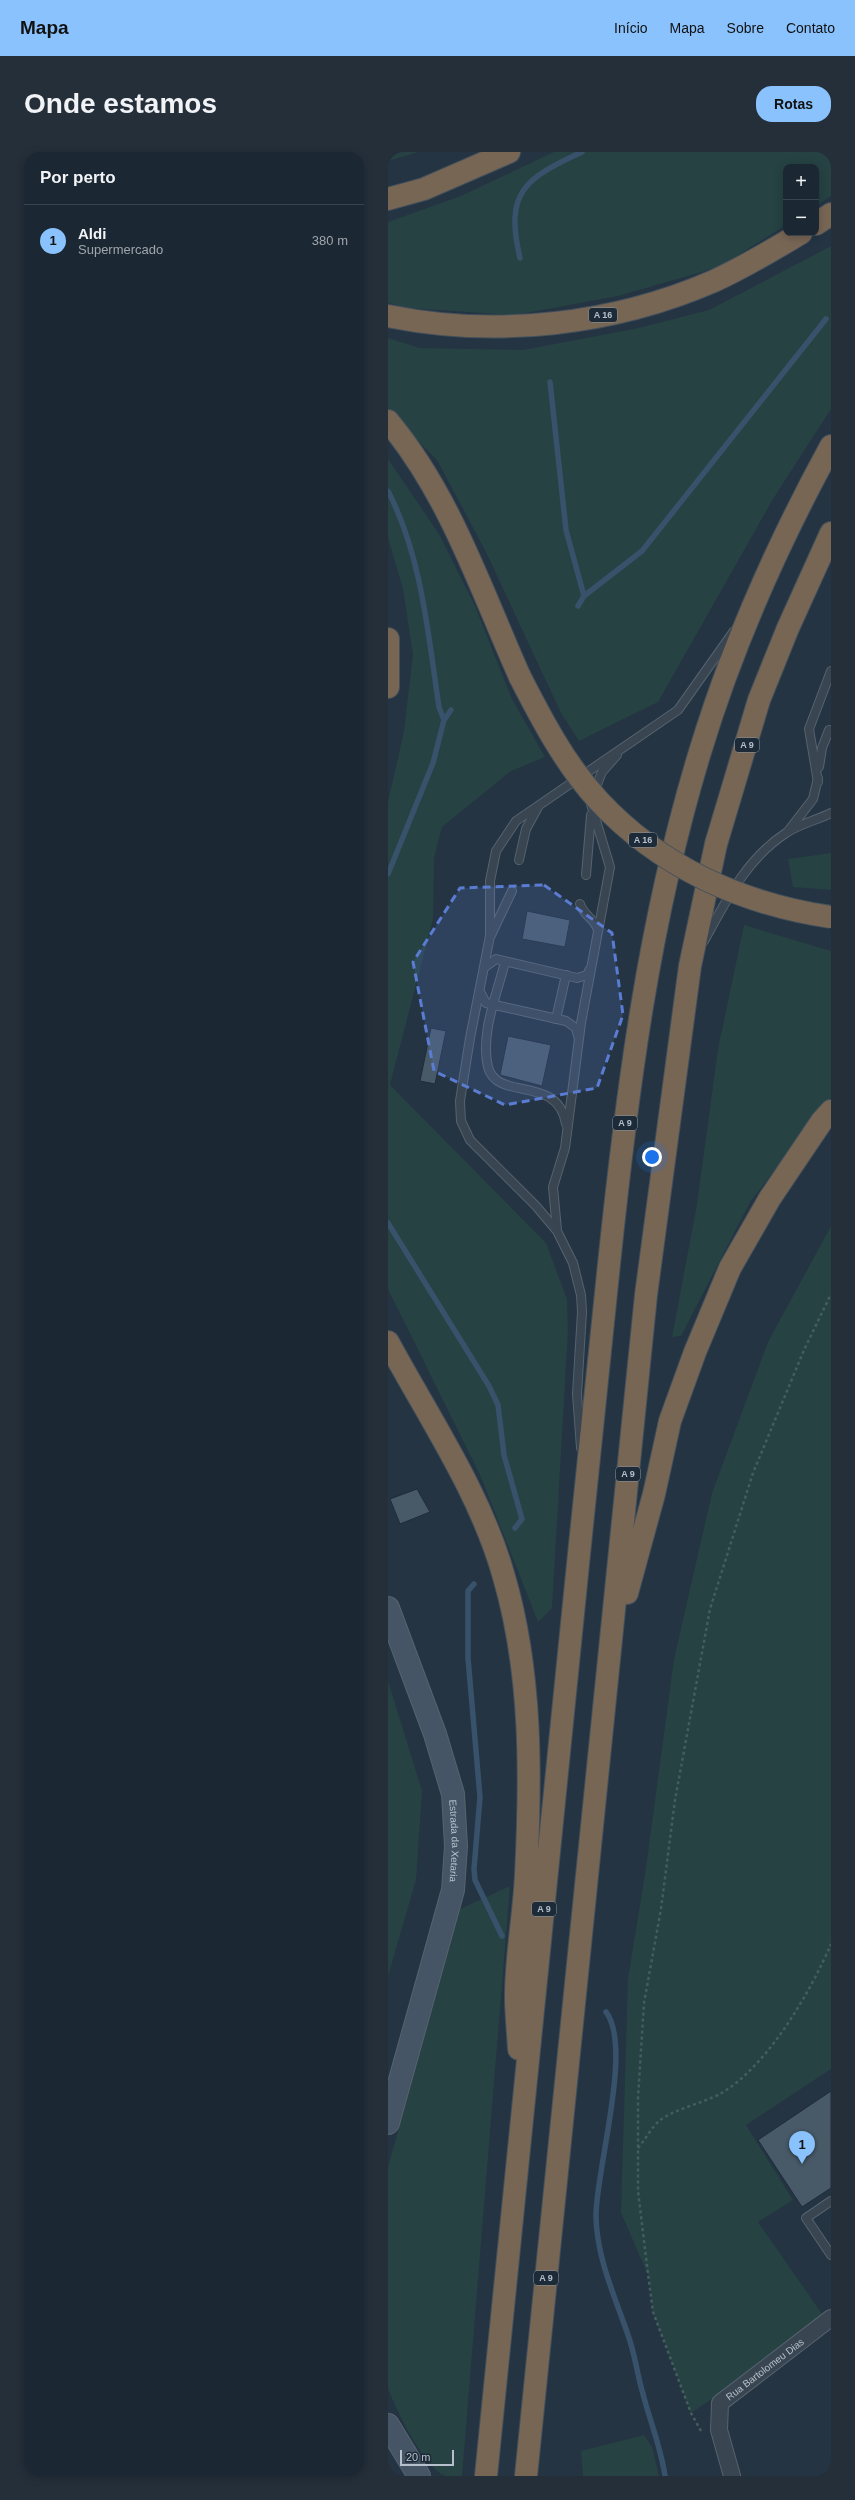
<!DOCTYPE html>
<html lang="pt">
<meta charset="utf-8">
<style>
body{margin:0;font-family:Arial,sans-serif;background:#242f3a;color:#f1f3f6}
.controls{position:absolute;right:12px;top:12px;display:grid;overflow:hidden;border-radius:8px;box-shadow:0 2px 10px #0003}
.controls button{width:36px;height:36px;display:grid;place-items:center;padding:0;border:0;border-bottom:1px solid #39444d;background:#1b2732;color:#f1f3f6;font:20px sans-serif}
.scale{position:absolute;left:12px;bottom:10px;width:54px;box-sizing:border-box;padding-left:4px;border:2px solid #b5c0cc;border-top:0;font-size:11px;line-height:14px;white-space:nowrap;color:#b5c0cc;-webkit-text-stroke:3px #1d2a37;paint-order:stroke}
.you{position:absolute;left:264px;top:1005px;width:14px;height:14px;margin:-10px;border:3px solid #fff;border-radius:50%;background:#1a73e8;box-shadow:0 0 0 6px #1a73e833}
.badge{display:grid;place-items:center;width:26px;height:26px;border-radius:50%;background:#89c2fd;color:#111;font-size:13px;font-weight:700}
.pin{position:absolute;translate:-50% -33px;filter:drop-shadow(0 1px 2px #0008)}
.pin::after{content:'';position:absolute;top:21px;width:14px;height:12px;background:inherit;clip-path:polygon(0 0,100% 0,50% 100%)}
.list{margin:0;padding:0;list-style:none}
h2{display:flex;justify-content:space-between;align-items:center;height:52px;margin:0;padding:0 16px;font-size:17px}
h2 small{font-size:13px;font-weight:400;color:#a0a5ac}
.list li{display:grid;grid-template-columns:26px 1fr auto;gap:12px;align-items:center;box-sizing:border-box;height:72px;padding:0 16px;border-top:1px solid #39444d}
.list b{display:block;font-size:15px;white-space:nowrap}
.list p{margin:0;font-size:13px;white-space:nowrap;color:#a0a5ac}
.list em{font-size:13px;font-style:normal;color:#a0a5ac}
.map{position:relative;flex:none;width:443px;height:2324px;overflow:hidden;border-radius:16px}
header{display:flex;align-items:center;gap:24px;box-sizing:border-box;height:56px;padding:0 20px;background:#89c2fd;color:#111}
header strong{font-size:19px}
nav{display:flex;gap:22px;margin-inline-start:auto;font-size:14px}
.intro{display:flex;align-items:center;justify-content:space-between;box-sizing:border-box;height:96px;padding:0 24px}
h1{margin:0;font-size:28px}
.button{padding:10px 18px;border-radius:16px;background:#89c2fd;color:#111;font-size:14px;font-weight:700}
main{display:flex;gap:24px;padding:0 24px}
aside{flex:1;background:#1b2732;border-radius:16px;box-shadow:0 2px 10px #0003}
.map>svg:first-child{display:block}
.green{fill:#264243}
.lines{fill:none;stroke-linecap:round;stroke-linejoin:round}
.stream{stroke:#37526a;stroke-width:5.5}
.building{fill:#485a68;stroke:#1f2c39}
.lane-casing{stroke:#56636f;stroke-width:10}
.street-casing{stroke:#56636f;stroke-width:18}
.secondary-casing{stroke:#56636f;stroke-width:24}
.highway-casing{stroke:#43505c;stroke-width:24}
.path{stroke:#445e5f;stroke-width:2.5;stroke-dasharray:3 3;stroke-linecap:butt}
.lane{stroke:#394551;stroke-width:8}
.street{stroke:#394551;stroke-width:16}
.secondary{stroke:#465565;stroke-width:22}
.highway{stroke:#786655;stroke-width:22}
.highway-bridge-casing{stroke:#43505c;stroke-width:24;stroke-linecap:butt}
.highway-bridge{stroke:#786655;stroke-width:22}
.marked{fill:#5a7cd3;fill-opacity:0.2;stroke:#5a7cd3;stroke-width:3;stroke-dasharray:8 5;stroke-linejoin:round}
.labels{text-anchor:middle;stroke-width:3.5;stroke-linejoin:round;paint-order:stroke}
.shield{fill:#1d2a37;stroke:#87939f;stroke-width:1}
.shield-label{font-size:9px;font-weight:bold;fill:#b5c0cc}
.street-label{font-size:10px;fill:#b5c0cc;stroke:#1d2a37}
</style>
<header>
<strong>Mapa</strong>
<nav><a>Início</a><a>Mapa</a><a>Sobre</a><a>Contato</a></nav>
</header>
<div class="intro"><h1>Onde estamos</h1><a class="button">Rotas</a></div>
<main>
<aside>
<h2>Por perto<small></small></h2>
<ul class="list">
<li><span class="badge">1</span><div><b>Aldi</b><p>Supermercado</p></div><em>380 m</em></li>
</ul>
</aside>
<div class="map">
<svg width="443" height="2324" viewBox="0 0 443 2324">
<rect width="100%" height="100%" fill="#243442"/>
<g class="green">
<polygon points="0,0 30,0 0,9"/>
<polygon points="166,0 443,0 443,44 428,54 428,15 398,15 398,73 331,115 230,144 127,163 19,156 0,151 0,70 73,44"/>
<polygon points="443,94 443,257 385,347 270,550 191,589 173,561 98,400 49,308 0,259 0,186 32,196 135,198 246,177 321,158"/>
<polygon points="0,307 51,382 87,454 124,547 157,605 123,619 54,675 46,706 45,767 2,933 158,1091 179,1147 180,1178 164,1456 150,1470 93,1325 0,1137 0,650 16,579 25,502 15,437 0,386"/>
<polygon points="443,701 443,738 405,735 400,707"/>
<polygon points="356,773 443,799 443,946 362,1050 293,1184 284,1185 309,1052 330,897"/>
<polygon points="443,1074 443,1917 358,1973 405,2048 370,2070 439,2169 303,2261 265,2160 261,2125 233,2061 240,1827 258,1716 286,1507 324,1341 380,1190"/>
<polygon points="0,1529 34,1639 28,1728 0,1824"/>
<path d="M 122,1734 L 74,2324 C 69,2324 63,2324 58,2324 C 37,2319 7,2256 0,2236 L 0,2015 L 72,1757 Z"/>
<polygon points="256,2283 264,2295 271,2324 195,2324 193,2299"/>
</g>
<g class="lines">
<g class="stream">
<path d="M 132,106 C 116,39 138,26 194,0"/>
<polyline points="162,230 178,378 196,444 190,454"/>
<path d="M 0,339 C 34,405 40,482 51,555 L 56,568"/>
<polyline points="196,444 254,399 438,167"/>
<polyline points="0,722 45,611 56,568 63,558"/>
<polyline points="0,1071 101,1234 110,1253 116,1303 134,1367 127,1376"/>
<polyline points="86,1432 80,1439 80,1506 92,1645 86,1717 87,1728 114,1784"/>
<path d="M 218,1860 C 245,1895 208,2018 208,2063 C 208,2104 227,2145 240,2183 C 247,2202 249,2222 255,2242 C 262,2269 273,2296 277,2324"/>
</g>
</g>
<g class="building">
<polygon points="139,759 182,768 177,795 134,787"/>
<polygon points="43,876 58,879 47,932 32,929"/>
<polygon points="120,884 163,893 154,934 112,923"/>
<polygon points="29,1337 42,1360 12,1372 2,1347"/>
<polygon points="443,1939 443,2036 414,2055 370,1988"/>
</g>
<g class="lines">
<defs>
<g id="lane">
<polyline points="431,615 434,596 441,578"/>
<polyline points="430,630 421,577 443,519"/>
<polyline points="206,640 214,620 229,603"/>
<polyline points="401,678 425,647 430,626"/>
<polyline points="131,708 138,677 150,655"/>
<polyline points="198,723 203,663"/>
<path d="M 192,752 C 195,763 207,767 210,778"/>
<polyline points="103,783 124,739"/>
<path d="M 316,789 C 338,749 358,707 398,681 C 411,672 429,668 443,661"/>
<path d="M 117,810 C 109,842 92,882 100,915 C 109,950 170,922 178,972"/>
<polyline points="97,815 108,807 189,826 199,823 202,817"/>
<polyline points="92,840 98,851 178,869 188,876 190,884"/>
<polyline points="168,867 178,823"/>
<polyline points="169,1078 165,1035 177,996 193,871 222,715 203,652"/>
<polyline points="193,1296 189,1242 194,1160 193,1143 185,1111 169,1079 148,1054 82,988 73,969 72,949 82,886 102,784 102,729 108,699 128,669 290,558 346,479"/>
<polyline points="443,2049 418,2066 443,2103"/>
</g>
<g id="street">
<path id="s1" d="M 344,2324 L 331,2278 L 332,2251 L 443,2166"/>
</g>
<g id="secondary">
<path id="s2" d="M 0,1456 L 47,1582 L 65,1642 L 68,1694 L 65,1738 L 0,1971"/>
<polyline points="0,2273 31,2324"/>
</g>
<g id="highway">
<polyline points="0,47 36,37 121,0"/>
<polyline points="428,72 443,62"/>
<path d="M 0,164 C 108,186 225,173 326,129 C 356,115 385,98 413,81"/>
<path d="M 0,269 C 62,343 93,438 132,525"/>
<polyline points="0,487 0,535"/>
<path d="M 0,1190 C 41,1266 93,1342 116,1425 C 144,1521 143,1624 138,1723 C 136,1764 128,1804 128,1845 C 128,1862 130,1879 131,1897"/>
<polyline points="239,1441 266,1342 282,1269 307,1200 342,1116 382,1046 434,969 443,959"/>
<path d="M 98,2324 C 129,2017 160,1709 191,1402 C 201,1305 211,1208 221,1112 C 239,939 261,767 312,600 C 344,494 390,391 443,294"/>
<polyline points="138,2324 258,1143 302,814 328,692 371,548 400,476 443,381"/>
</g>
</defs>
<use href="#lane" class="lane-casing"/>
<use href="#street" class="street-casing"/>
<use href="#secondary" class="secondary-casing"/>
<use href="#highway" class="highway-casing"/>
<g class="path">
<path d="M 250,1996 C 257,1988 263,1976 271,1969 C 284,1958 315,1951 332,1942 C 379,1915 422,1841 443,1792"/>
<polyline points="313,2279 303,2261 265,2160 260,2122 250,2039 250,1946 256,1851 273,1757 287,1648 322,1457 365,1321 416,1198 443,1142"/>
</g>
<use href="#lane" class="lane"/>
<use href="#street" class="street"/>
<use href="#secondary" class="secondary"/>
<use href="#highway" class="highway"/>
<defs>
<path id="highway-bridge" d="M 132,525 C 154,568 177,612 210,648 C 272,715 354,752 443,765"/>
</defs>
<use href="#highway-bridge" class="highway-bridge-casing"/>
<use href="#highway-bridge" class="highway-bridge"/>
</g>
<path class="marked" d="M 156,733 L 224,781 L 235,863 L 209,936 L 117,953 L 46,919 L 25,810 L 72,736 Z"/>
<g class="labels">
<g class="shield">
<rect x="201" y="156" width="28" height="14" rx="3"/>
<rect x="347" y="586" width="24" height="14" rx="3"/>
<rect x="241" y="681" width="28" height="14" rx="3"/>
<rect x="225" y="964" width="24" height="14" rx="3"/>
<rect x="228" y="1315" width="24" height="14" rx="3"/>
<rect x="144" y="1750" width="24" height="14" rx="3"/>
<rect x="146" y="2119" width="24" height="14" rx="3"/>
</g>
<g class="shield-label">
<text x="215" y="166">A 16</text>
<text x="359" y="596">A 9</text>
<text x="255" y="691">A 16</text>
<text x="237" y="974">A 9</text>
<text x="240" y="1325">A 9</text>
<text x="156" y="1760">A 9</text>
<text x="158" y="2129">A 9</text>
</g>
<g class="street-label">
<text dy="4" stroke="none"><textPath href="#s2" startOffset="244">Estrada da Xetaria</textPath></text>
<text dy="4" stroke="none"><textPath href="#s1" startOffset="131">Rua Bartolomeu Dias</textPath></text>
</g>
</g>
</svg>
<div class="controls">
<button>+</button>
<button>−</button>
</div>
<div class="scale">20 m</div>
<div class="you"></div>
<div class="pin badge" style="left:414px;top:2012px">1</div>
</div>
</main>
